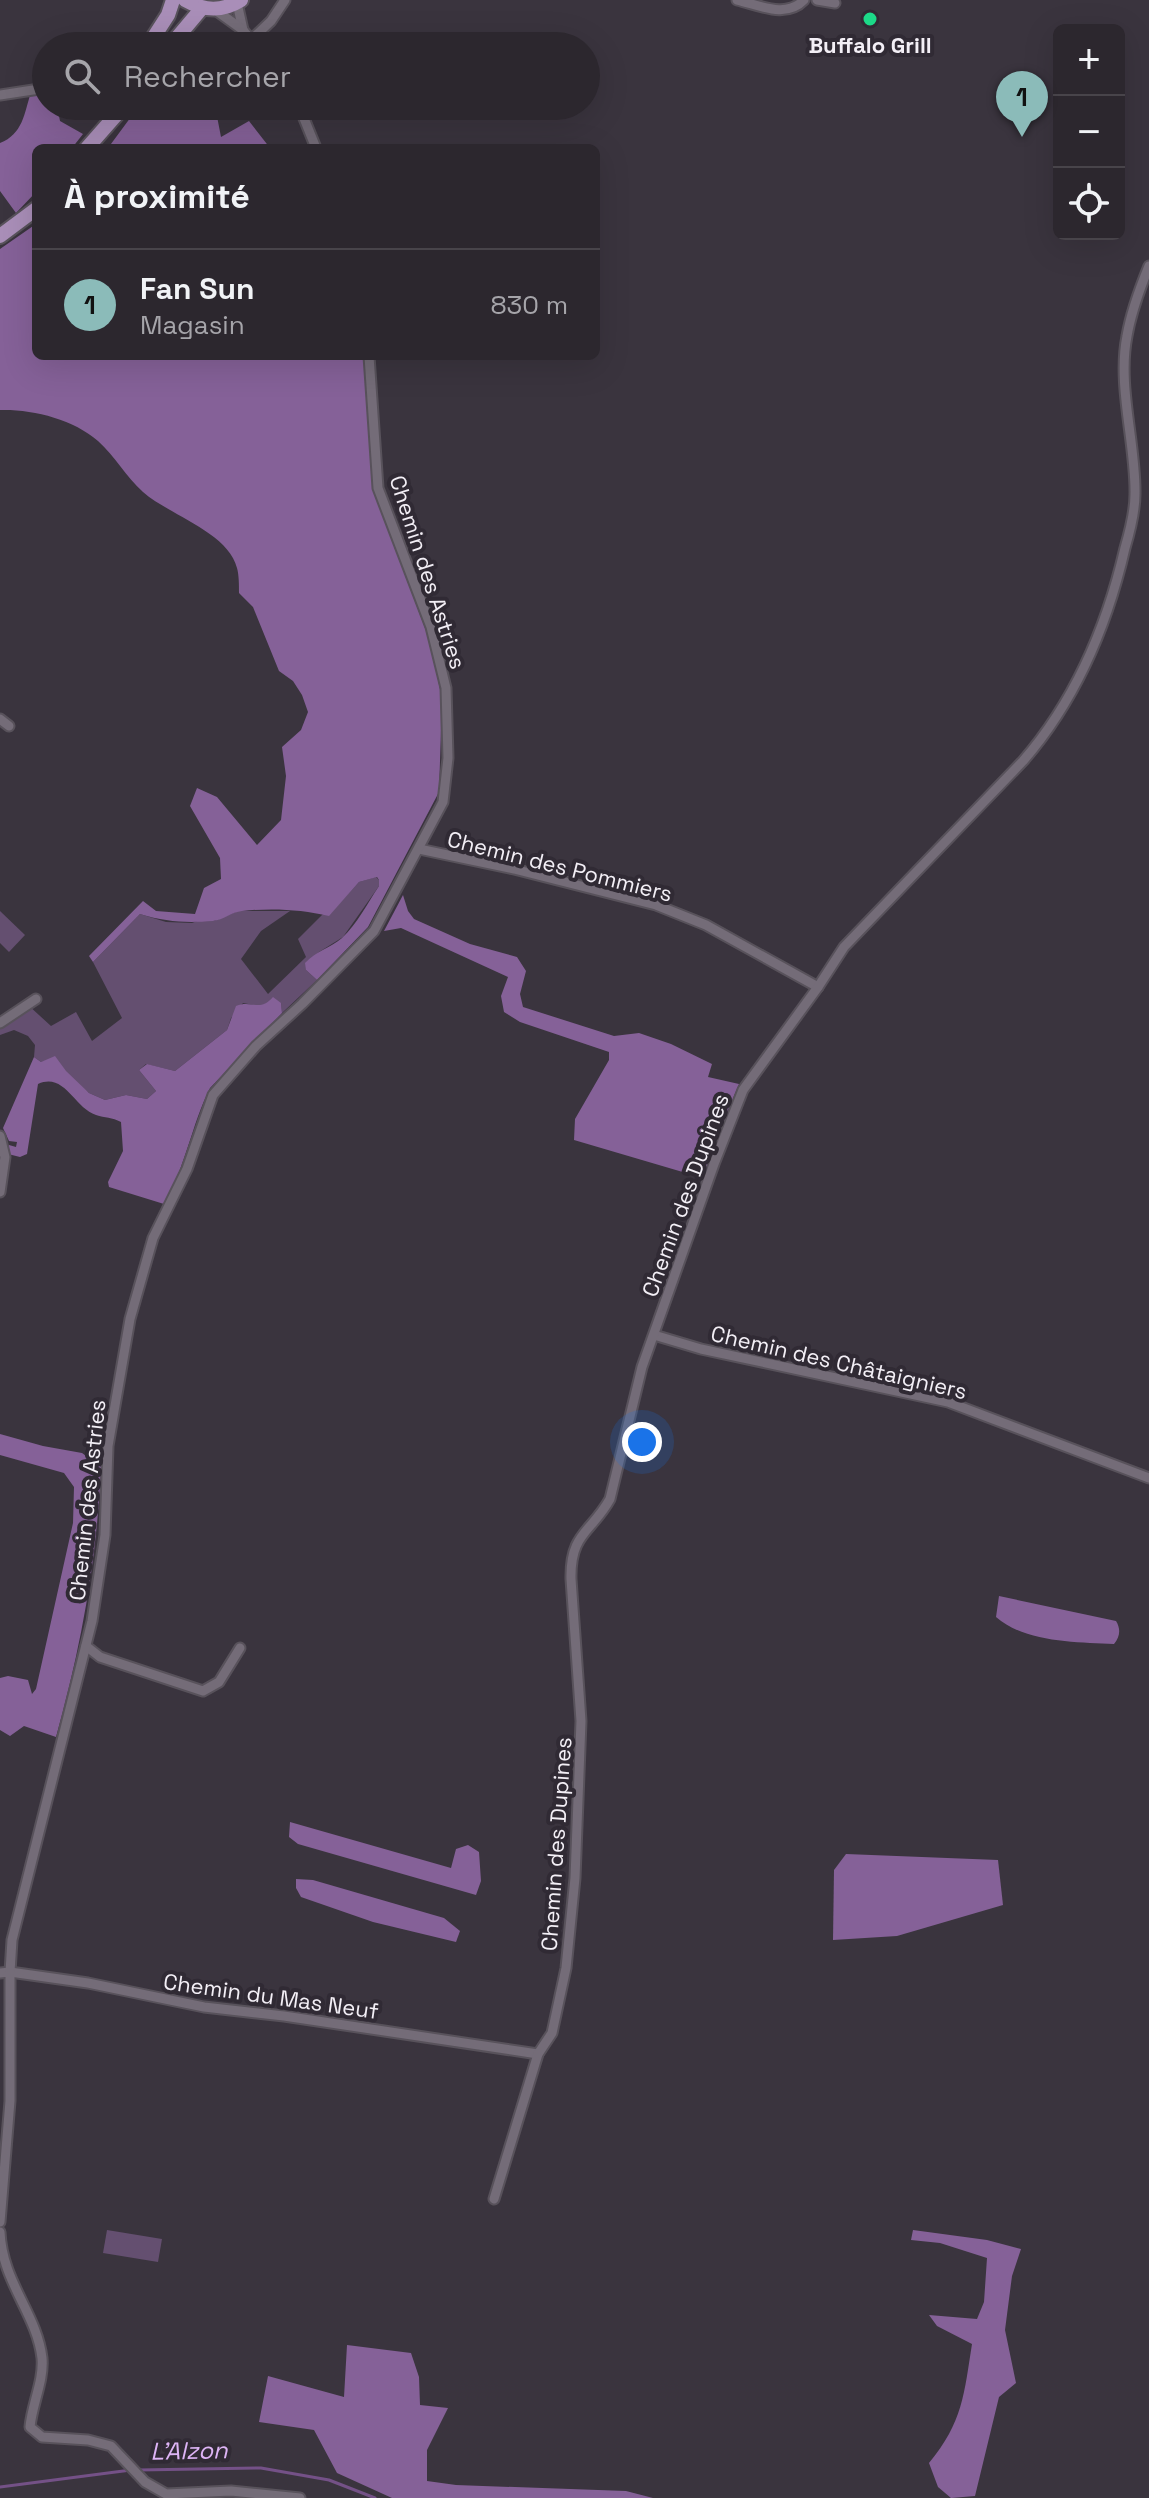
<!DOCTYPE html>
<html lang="fr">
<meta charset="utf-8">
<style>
body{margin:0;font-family:"Space Grotesk",sans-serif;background:#342f36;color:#f1f3f6}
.controls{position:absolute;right:24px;top:24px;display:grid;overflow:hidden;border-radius:12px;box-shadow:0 8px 32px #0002}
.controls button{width:72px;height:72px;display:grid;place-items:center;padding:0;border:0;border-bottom:2px solid #48444a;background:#2c272e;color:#f1f3f6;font:40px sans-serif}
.you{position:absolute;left:642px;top:1442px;width:28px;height:28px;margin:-20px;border:6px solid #fff;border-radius:50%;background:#1a73e8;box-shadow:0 0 0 12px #1a73e833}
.badge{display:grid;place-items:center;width:52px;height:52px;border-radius:50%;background:#8bbbb9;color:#111;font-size:26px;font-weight:700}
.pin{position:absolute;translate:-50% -66px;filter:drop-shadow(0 2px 4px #0008)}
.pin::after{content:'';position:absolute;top:42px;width:28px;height:24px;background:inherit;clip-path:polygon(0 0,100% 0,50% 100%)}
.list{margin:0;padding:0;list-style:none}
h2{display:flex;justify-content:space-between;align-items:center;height:104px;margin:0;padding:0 32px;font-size:34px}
h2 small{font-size:26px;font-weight:400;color:#a6a5aa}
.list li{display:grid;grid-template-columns:52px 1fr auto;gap:24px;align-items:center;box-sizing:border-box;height:112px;padding:0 32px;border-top:2px solid #48444a}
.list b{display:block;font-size:30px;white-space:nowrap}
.list p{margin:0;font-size:26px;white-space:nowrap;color:#a6a5aa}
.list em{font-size:26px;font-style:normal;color:#a6a5aa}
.icon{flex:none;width:44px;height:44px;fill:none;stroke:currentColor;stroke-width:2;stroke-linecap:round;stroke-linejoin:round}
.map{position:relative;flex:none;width:1149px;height:2498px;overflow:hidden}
.search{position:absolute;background:#2c272e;box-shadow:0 8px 32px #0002;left:32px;top:32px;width:568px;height:88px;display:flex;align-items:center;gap:20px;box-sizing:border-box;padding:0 28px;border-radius:44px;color:#a6a5aa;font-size:30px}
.panel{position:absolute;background:#2c272e;box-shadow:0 8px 32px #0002;left:32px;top:144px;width:568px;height:216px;border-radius:12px}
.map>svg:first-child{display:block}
.green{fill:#644f70}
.forest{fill:#856198}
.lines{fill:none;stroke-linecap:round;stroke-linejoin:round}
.stream{stroke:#745187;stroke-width:3}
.street-casing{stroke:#58525b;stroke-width:13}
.primary-casing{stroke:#58525b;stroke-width:18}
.street{stroke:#746c78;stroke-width:9}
.primary{stroke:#a98eb8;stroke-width:14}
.poi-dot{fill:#1cd988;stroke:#302a34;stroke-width:3}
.labels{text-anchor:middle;stroke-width:8;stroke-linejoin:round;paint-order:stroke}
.poi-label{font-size:22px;font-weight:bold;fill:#f3eff6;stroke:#302a34}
.street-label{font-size:22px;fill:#f3eff6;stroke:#302a34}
.water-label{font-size:24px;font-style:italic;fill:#ddb4f5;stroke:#302a34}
</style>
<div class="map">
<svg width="1149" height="2498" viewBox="0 0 1149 2498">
<rect width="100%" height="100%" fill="#3a343e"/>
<g class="green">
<polygon points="376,877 379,880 379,886 343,937 319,952 306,970 317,980 282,1013 281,1003 259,1006 243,1003 231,1018 227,1030 175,1071 146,1064 139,1070 156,1091 147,1099 126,1095 105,1100 89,1093 49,1061 41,1062 34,1057 35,1045 28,1036 14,1030 0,1035 0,1023 28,1005 51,1026 76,1012 92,1041 122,1018 93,962 140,914 166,922 192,923 202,919 214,921 238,911 290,911 261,931 241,959 268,994 306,957 298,939 323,914 329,915 359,882"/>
<polygon points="0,911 25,935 9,952 0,943"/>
<polygon points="107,2230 162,2239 158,2262 103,2253"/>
</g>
<g class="forest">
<path d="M 46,90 L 46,106 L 65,106 L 59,116 L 60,121 L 83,134 L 72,148 L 36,148 L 36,192 L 16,213 L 0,191 L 0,143 C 23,134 24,114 31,92 Z"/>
<polygon points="139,106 215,106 221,137 249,121 270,148 108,148"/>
<path d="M 36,224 L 36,356 L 364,356 L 375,495 L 431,644 L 442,700 L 439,792 L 368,927 L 317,980 L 306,970 L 305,963 C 316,951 330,948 342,938 C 357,924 367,904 379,886 L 379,880 L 377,877 L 359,882 L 329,916 C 301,909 270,908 242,911 C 232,912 223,920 213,921 C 186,923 166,922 140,914 L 93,962 L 89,956 L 143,901 L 156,911 L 195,914 L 204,888 L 221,879 L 220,858 L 190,806 L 197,788 L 217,797 L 257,845 L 281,820 L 286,776 L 282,747 L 301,730 L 308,712 L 302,695 L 293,681 L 279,671 L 253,607 L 239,593 C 239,585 239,575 237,568 C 228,532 169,515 143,492 C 126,477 115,456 98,441 C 73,419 32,409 0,410 L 0,249 Z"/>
<polygon points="403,895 408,911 414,919 470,944 517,957 526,971 520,994 523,1007 614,1036 639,1033 671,1044 712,1064 708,1077 739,1084 718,1134 703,1178 574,1140 575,1119 609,1060 609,1052 520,1022 504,1012 501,996 508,977 401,928 384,931"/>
<path d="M 273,997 L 281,1003 L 282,1013 L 210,1088 C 191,1126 186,1166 164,1204 L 109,1187 L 108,1182 L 123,1151 L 121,1122 C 112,1117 105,1118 96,1115 C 74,1108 65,1072 38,1084 L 27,1154 L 20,1157 L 8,1154 L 9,1145 L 16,1147 L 17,1142 L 9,1141 L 3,1128 L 34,1057 L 41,1062 L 55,1056 L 66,1071 L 89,1093 L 105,1100 L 126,1095 L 147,1099 L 156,1091 L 139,1070 L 147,1064 L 175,1071 L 227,1030 L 236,1006 C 252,999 259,1013 273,997 Z"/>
<path d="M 0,1434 L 43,1446 L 82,1453 L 101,1467 C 97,1559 81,1648 56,1737 L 24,1726 L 10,1736 L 0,1730 L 0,1678 L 8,1676 L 28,1680 L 32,1694 L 36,1689 L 73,1523 L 74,1487 L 64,1473 L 0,1455 Z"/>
<path d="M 999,1596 L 1116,1621 C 1121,1629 1120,1637 1114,1644 C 1076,1642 1026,1643 996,1617 Z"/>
<polygon points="290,1822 451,1868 456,1849 468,1845 479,1852 481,1881 476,1895 298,1844 289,1837"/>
<polygon points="846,1854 998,1860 1003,1905 897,1936 833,1940 834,1870"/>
<polygon points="296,1879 313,1880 444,1918 460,1931 456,1942 373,1922 301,1897 296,1888"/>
<path d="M 913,2230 L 987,2240 L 1021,2249 L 1012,2276 L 1005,2330 L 1016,2383 L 999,2397 L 975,2496 L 951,2498 L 938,2487 L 929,2463 C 963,2422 964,2394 972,2344 L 937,2326 L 929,2315 L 977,2319 L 984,2302 L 987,2258 L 940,2243 L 911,2240 Z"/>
<polygon points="347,2345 411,2353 419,2377 420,2405 448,2408 427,2450 427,2481 456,2485 626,2491 653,2498 392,2498 337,2473 314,2430 259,2422 268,2376 344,2397"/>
</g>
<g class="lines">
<g class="stream">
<polyline points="139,2470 261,2468 329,2480 375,2498"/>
<polyline points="0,2487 131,2470"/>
</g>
<defs>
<g id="street">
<path d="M 737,0 C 759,5 786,19 804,0"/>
<polyline points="817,0 835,3"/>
<polyline points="237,3 243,30"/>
<polyline points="214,9 243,30 256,46"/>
<polyline points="251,40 271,21 285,0"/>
<polyline points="0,95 46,88"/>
<polyline points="299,106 316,148"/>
<polyline points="75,112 79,106"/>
<polyline points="0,719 9,726"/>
<polyline points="419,849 514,869 656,905 706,925 818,987"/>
<polyline points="0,1023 36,999"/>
<polyline points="0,1136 5,1157 0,1192"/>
<polyline points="654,1335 701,1349 948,1402 1149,1478"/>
<polyline points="86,1646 100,1657 203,1691 219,1682 240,1648"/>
<polyline points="0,1973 10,1972 88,1983 204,2007 284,2016 538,2054"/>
<path d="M 494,2199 L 538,2054 L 552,2033 L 566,1968 L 575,1878 L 581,1721 L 571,1579 C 570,1533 591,1533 610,1499 L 642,1367 L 714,1164 L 743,1090 L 818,987 L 844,947 L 1023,761 C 1075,701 1107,626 1125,548 C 1130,531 1135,513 1135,494 C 1136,444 1117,386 1127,336 C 1131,312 1140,288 1149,266"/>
<polyline points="0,2222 10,2101 10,1972 12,1940 92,1621 105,1535 108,1446 130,1319 153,1238 187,1169 213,1095 256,1046 302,1004 374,931 443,802 448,758 446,688 431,627 378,488 369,356"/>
<path d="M 0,2232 C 2,2282 37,2314 42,2358 C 44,2381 32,2404 30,2427 L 42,2437 L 88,2440 L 111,2446 L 145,2482 L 166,2494 L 231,2491 L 300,2498"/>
</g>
<g id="primary">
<path d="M 185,0 C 204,11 222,12 241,0"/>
<polyline points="148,46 168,15 173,0"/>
<polyline points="170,46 202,8"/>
<polyline points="87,148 124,106"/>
<polyline points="0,236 36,209"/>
</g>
</defs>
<use href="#street" class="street-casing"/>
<use href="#primary" class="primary-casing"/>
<use href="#street" class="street"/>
<use href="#primary" class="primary"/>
</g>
<circle class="poi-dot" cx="870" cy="19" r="8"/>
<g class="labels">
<g class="poi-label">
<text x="870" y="53">Buffalo Grill</text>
</g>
<g class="street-label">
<text transform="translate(428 572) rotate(72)" y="8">Chemin des Astries</text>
<text transform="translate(560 866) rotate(14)" y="8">Chemin des Pommiers</text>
<text transform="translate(685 1195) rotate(-70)" y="8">Chemin des Dupines</text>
<text transform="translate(839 1362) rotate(13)" y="8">Chemin des Châtaigniers</text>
<text transform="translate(87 1500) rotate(-84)" y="8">Chemin des Astries</text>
<text transform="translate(556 1844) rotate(-86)" y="8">Chemin des Dupines</text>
<text transform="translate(271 1996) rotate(8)" y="8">Chemin du Mas Neuf</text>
</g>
<g class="water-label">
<text transform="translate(189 2451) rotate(-1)" y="8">L'Alzon</text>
</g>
</g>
</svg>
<div class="controls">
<button>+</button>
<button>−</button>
<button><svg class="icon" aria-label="locate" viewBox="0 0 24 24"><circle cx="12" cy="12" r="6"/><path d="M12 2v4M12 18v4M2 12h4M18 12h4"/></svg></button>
</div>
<div class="you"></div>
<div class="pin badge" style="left:1022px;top:137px">1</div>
<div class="search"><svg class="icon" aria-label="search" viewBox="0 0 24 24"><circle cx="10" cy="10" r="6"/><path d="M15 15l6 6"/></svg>Rechercher</div>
<section class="panel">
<h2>À proximité<small></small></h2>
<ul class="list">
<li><span class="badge">1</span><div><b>Fan Sun</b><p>Magasin</p></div><em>830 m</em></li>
</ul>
</section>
</div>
